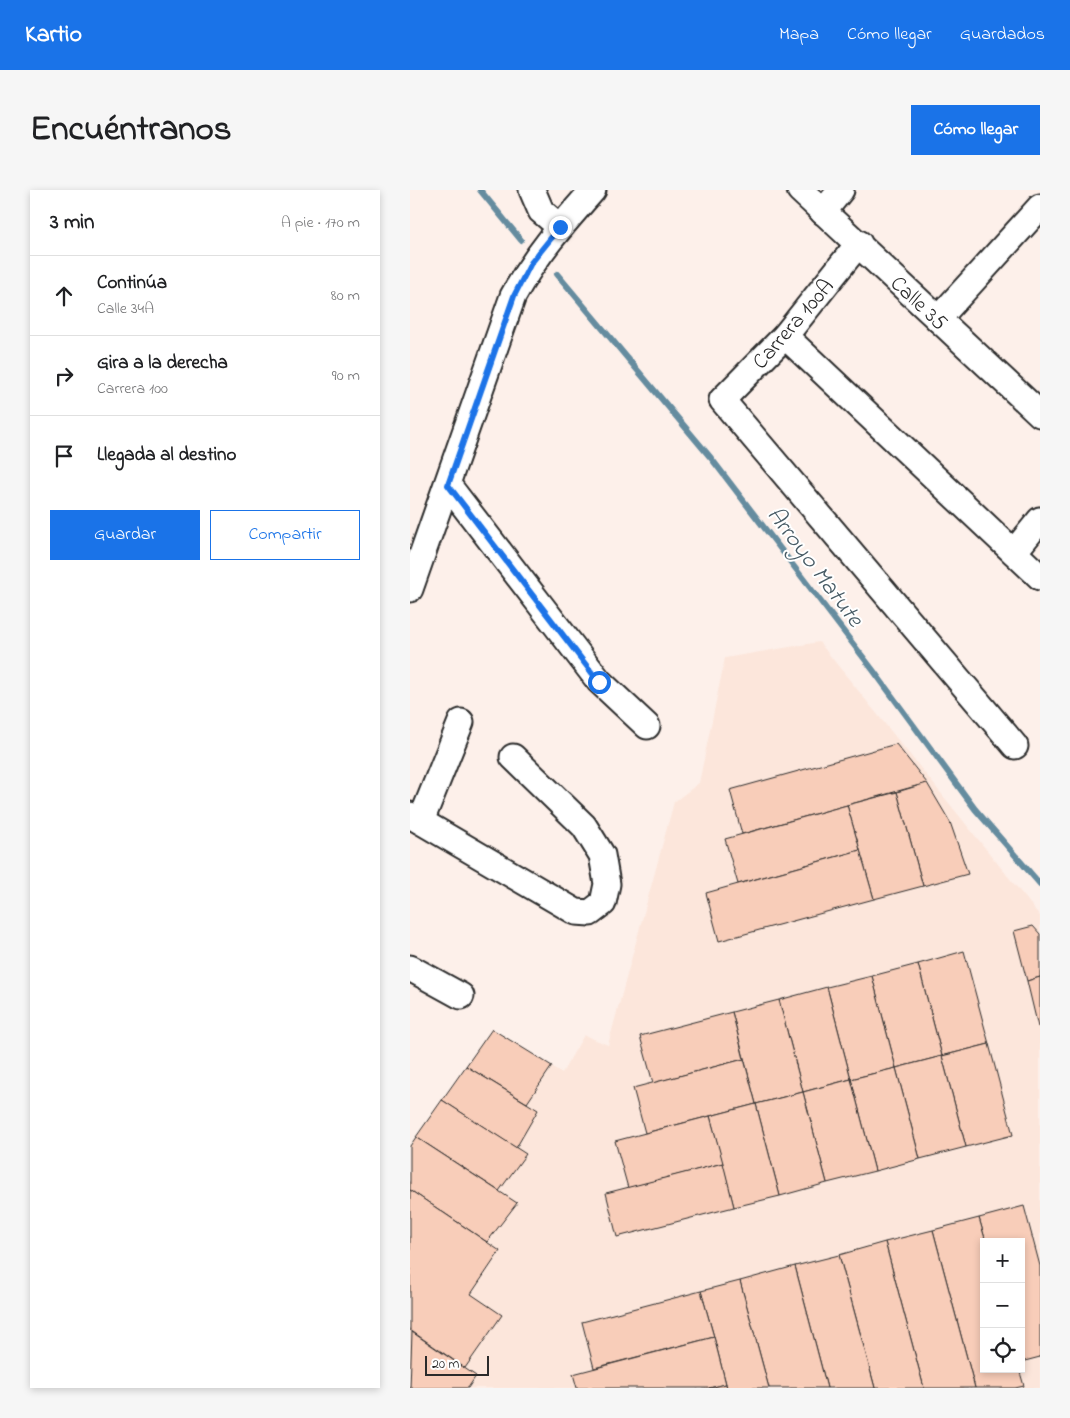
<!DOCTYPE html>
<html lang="es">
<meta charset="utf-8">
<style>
body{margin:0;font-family:"Indie Flower",sans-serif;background:#f6f6f6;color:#202124}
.controls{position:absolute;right:15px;bottom:15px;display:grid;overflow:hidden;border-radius:0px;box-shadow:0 2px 8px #0003}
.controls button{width:45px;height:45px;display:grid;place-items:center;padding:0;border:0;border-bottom:1px solid #e0e0e0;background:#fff;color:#202124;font:25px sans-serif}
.scale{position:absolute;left:15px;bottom:12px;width:64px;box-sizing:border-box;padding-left:5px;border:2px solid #2b2b2b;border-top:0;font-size:14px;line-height:18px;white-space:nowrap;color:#2b2b2b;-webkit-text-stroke:4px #fff;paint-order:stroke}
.stop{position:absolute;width:15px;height:15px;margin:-11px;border:4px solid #1a73e8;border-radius:50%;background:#fff}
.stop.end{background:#1a73e8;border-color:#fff;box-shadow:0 1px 5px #0008}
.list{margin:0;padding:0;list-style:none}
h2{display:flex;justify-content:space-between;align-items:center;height:65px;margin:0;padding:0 20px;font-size:21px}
h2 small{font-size:16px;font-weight:400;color:#757577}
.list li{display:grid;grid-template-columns:32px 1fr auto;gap:15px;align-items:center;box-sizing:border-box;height:80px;padding:0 20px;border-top:1px solid #e0e0e0}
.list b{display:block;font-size:19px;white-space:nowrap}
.list p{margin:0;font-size:16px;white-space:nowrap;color:#757577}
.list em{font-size:16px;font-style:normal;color:#757577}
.actions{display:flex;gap:10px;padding:15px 20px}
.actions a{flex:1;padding:11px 0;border:1px solid #1a73e8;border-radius:0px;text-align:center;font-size:18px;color:#1a73e8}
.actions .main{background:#1a73e8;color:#fff}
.icon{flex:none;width:28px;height:28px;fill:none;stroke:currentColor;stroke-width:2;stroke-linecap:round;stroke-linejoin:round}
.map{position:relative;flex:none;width:630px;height:1198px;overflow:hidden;border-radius:0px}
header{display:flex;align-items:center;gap:30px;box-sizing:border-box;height:70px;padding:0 25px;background:#1a73e8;color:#fff}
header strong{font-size:24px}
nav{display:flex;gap:28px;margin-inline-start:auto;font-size:18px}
.intro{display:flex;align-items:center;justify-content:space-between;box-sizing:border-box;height:120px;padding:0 30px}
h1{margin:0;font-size:35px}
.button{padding:12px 22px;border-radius:0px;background:#1a73e8;color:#fff;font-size:18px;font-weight:700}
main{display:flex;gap:30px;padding:0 30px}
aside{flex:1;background:#fff;border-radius:0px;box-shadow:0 2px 8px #0003}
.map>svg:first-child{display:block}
.built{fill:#fce6db;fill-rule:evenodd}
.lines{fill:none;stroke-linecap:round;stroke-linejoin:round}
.stream{stroke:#658c9f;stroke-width:6}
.building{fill:#f8cdb9;stroke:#2b2b2b}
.minor-casing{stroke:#2b2b2b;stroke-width:29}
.minor{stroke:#fff;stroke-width:25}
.route{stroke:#1a73e8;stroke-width:6}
.labels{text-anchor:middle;stroke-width:4;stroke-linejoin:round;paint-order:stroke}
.street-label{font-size:22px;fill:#2b2b2b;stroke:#fff}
.water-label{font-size:24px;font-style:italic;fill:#485b65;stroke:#fff}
</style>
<header>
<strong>Kartio</strong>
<nav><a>Mapa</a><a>Cómo llegar</a><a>Guardados</a></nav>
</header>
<div class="intro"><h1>Encuéntranos</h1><a class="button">Cómo llegar</a></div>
<main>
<aside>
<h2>3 min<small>A pie · 170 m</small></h2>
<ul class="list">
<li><svg class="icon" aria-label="ahead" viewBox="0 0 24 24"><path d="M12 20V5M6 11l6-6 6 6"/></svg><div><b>Continúa</b><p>Calle 34A</p></div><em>80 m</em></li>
<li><svg class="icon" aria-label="right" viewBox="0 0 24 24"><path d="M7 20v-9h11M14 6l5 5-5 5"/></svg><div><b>Gira a la derecha</b><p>Carrera 100</p></div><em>90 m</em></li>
<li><svg class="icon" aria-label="arrive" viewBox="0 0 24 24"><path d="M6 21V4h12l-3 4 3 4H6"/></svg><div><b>Llegada al destino</b></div></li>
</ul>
<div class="actions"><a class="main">Guardar</a><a>Compartir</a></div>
</aside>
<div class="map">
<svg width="630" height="1198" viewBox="0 0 630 1198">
<rect width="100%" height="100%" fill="#fdf0ea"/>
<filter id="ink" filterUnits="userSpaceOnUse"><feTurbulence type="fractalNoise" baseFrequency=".02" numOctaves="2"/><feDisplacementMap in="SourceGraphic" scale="10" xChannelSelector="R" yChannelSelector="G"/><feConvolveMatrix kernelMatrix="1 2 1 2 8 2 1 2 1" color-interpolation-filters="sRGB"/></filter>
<g filter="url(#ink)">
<path class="built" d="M 409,452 L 630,726 L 630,1198 L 0,1198 L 0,956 L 82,839 L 152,883 L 174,845 L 198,855 L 264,612 L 289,593 L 315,468 ZM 574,1052 L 611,1052 L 611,1179 L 574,1179 Z"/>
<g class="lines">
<g class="stream">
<polyline points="70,0 111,50"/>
<polyline points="147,84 301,268 463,480 565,619 630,694"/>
</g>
</g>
<g class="building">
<polygon points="486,554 517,593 332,644 320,600"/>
<polygon points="517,593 540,632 558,684 513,696 487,602"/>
<polygon points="487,602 513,696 464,709 437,615"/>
<polygon points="437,615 450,660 328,694 315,649"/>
<polygon points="450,660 464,709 309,751 296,703"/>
<polygon points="623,736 630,744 630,787 617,791 604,741"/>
<polygon points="554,761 579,854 532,866 508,774"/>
<polygon points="508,774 532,866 486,878 462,786"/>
<polygon points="462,786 486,878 441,889 417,797"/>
<polygon points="630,787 630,836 628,837 617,791"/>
<polygon points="417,797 441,889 393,902 369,810"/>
<polygon points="369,810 393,902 346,914 322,822"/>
<polygon points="322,822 334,869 243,893 230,846"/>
<polygon points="82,839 142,876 117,913 56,876"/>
<polygon points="579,854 603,945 556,957 532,866"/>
<polygon points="532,866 556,957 510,969 486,878"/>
<polygon points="334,869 346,914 235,943 223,898"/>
<polygon points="56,876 128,920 106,958 32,910"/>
<polygon points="486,878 510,969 465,981 441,889"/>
<polygon points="441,889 465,981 417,993 393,902"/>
<polygon points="393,902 417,993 370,1006 346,914"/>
<polygon points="32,910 116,964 89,1001 6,947"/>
<polygon points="346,914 370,1006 324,1017 300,926"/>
<polygon points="300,926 313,973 218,998 205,951"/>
<polygon points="6,947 107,1013 77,1052 0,1000 0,956"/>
<polygon points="313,973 324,1017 207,1047 196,1003"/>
<polygon points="0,1000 90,1061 61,1104 92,1125 55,1178 0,1140"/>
<polygon points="614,1016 630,1076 630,1167 611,1172 611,1052 576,1052 569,1028"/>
<polygon points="569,1028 576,1052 574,1052 574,1179 609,1179 614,1196 605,1198 565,1198 523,1040"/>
<polygon points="523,1040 565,1198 514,1198 475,1052"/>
<polygon points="475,1052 514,1198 465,1198 429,1065"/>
<polygon points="429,1065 465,1198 417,1198 385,1076"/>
<polygon points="385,1076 417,1198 359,1198 330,1091"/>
<polygon points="330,1091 359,1198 317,1198 304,1147 291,1101"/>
<polygon points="291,1101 304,1147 184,1178 172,1132"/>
<polygon points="2,1142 66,1186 58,1198 0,1198"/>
<polygon points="304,1147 316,1194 299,1198 167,1198 163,1184"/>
<polygon points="316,1194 317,1198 299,1198"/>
</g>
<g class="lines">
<defs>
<g id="minor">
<polyline points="122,0 131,21 150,37"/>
<polyline points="390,0 630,224"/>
<polyline points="413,22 431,0"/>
<polyline points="449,53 375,146 312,210 605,556"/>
<polyline points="528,129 630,17"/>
<polyline points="375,146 630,387"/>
<polyline points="38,295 189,491 237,536"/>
<polyline points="604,362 630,330"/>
<path d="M 0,399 L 103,106 C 127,63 151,36 183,0"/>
<polyline points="0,625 166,722 180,723 193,713 197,694 192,665 174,636 103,567"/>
<polyline points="11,631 51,532"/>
<polyline points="0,778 51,806"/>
</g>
</defs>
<use href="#minor" class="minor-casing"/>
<use href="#minor" class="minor"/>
</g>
</g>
<g class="lines" filter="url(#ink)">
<polyline class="route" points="150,37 121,73 104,106 38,295 189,492"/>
</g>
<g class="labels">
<g class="street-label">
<text transform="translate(510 112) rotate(43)" y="8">Calle 35</text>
<text transform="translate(382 133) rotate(-49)" y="8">Carrera 100A</text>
</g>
<g class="water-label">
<text transform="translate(406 376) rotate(53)" y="8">Arroyo Matute</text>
</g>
</g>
</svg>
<div class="controls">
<button>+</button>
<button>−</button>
<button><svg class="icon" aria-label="locate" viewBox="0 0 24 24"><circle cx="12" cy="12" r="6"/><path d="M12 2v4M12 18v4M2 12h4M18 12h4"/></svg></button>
</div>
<div class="scale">20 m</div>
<div class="stop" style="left:189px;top:492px"></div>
<div class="stop end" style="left:150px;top:37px"></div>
</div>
</main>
